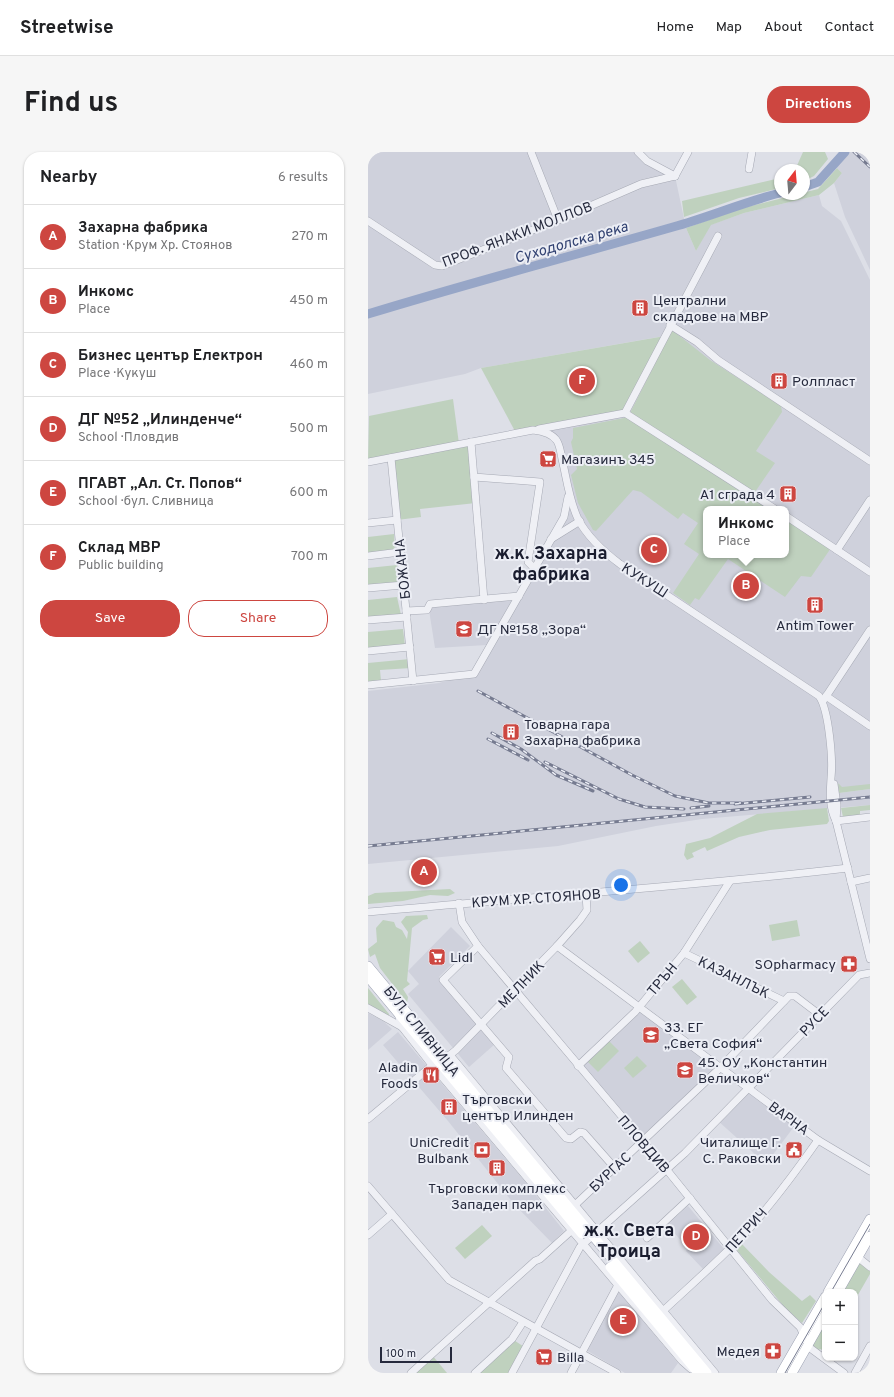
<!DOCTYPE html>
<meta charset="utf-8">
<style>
body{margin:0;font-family:Overpass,sans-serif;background:#f6f6f6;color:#202124}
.controls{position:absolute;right:12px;bottom:12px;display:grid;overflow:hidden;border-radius:8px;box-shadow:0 1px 3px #0004}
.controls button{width:36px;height:36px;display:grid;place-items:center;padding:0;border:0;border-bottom:1px solid #e0e0e0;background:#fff;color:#202124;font:20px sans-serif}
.compass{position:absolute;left:406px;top:12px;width:36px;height:36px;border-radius:50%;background:#fff;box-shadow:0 1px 3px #0004;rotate:16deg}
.scale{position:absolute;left:12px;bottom:10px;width:72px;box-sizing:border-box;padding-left:4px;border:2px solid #262a3d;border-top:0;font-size:11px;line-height:14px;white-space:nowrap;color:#262a3d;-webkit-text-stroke:3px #eceef5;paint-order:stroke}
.you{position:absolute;left:253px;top:733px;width:14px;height:14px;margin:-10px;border:3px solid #fff;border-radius:50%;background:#1a73e8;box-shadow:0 0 0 6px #1a73e833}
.badge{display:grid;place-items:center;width:26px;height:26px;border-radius:50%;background:#cd4640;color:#fff;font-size:13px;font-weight:700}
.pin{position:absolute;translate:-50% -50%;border:2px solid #fff;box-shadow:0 1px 4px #0006}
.popup{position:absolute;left:335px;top:354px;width:86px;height:52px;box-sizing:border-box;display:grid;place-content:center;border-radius:8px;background:#fff;filter:drop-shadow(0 1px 3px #0005);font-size:13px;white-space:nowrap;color:#757577}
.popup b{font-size:15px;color:#202124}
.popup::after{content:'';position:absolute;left:50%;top:100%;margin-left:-8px;border:8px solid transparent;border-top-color:#fff}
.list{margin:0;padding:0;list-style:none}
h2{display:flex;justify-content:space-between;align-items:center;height:52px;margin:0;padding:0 16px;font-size:17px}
h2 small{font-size:13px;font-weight:400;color:#757577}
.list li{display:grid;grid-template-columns:26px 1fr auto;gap:12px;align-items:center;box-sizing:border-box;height:64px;padding:0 16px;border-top:1px solid #e0e0e0}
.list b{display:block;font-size:15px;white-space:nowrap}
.list p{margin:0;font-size:13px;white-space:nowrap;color:#757577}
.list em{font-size:13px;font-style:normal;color:#757577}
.actions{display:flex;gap:8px;padding:12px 16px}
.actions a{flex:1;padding:9px 0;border:1px solid #cd4640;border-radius:16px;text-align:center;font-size:14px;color:#cd4640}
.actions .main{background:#cd4640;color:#fff}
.map{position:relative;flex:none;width:502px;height:1221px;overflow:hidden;border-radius:16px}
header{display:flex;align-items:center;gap:24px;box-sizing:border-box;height:56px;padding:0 20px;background:#fff;border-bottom:1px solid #e0e0e0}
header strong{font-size:19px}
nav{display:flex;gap:22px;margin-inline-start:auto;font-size:14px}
.intro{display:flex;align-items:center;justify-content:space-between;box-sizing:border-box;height:96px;padding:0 24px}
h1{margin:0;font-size:28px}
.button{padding:10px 18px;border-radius:16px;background:#cd4640;color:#fff;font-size:14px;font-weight:700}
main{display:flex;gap:24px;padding:0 24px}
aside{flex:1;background:#fff;border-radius:16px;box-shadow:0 1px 3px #0004}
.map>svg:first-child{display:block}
.built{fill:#cfd1dc;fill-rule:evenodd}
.green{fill:#bfd1be}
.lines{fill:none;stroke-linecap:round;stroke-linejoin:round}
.river{stroke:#97a6c7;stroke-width:9}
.minor-casing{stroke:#a6a9b4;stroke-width:8}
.major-casing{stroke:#9ca1b2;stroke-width:10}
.minor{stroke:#eff0f5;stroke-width:7}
.major{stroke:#fff;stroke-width:9}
.tram{stroke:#767b90;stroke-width:1}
.rail-casing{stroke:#767b90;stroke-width:3}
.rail{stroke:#eceef5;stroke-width:1.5;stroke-dasharray:4.5;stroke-linecap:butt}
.labels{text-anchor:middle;stroke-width:4;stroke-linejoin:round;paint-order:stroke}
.street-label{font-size:14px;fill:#262a3d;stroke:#eceef5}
.poi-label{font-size:14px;fill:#262a3d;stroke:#eceef5;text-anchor:start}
.water-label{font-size:15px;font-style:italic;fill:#314171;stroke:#eceef5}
.district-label{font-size:18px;font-weight:bold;fill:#191c2e;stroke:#eceef5}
</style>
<header>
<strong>Streetwise</strong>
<nav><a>Home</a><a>Map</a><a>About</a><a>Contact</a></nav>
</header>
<div class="intro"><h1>Find us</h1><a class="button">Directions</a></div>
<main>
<aside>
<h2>Nearby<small>6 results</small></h2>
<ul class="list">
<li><span class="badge">A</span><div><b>Захарна фабрика</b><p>Station · Крум Хр. Стоянов</p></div><em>270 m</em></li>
<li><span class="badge">B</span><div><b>Инкомс</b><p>Place</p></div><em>450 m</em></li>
<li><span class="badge">C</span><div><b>Бизнес център Електрон</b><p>Place · Кукуш</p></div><em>460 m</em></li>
<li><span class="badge">D</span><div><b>ДГ №52 „Илинденче“</b><p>School · Пловдив</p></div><em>500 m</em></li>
<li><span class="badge">E</span><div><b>ПГАВТ „Ал. Ст. Попов“</b><p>School · бул. Сливница</p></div><em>600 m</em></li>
<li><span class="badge">F</span><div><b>Склад МВР</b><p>Public building</p></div><em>700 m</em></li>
</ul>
<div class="actions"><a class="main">Save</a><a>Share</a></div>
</aside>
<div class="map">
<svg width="502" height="1221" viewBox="0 0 502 1221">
<rect width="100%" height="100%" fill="#dddfe7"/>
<g class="built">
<path d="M 0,0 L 270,0 L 307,24 L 318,76 L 328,99 L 342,73 L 376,61 L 451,43 L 454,54 L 473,69 L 502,128 L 502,633 L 469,638 L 471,641 L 502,637 L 502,653 L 334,667 L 288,674 L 190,694 L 0,712 L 0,539 L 71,531 L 102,522 L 200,351 L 189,290 L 174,279 L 296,184 L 113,216 L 97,222 L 0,242 ZM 338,357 L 418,357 L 418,403 L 338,403 Z"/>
<polygon points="477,0 495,0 502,7 502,118 477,65 466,31 474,21 465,12"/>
<polygon points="145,446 119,493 67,496 61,458 64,453"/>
<polygon points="83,775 102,794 71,825 127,892 101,915 40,842 51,832 40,819"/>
<polygon points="270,856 352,916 274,990 210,914"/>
<polygon points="0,861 15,869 24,877 0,898"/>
<polygon points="30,880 159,1032 196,1079 184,1091 146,1052 80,969 15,893"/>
<polygon points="380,937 428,972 398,1012 349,968"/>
<polygon points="320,1054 356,1097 335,1117 318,1099 320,1096 299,1073"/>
<polygon points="250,1139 310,1211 303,1221 257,1221 218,1198"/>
</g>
<g class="green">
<polygon points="435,0 457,0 460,7 446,24 436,29 436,18 427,18"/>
<polygon points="469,16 474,21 466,31 451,43 376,61 343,73 328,99 318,76 375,56 450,37"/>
<polygon points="412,26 412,36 371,46 316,65 314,49"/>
<polygon points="304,178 342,208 413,254 414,260 388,299 407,311 387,340 409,357 338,357 338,403 418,403 418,363 463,396 443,425 433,424 417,445 360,407 331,448 327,446 322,453 305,441 331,402 316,392 330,371 315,361 310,367 273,340 265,338 228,379 225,378 210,351 203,323 209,317 203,290 205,286 205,276 256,266 262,261"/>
<polygon points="297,184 259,259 148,281 113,216"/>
<polygon points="85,247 91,292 103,290 108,351 52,357 53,365 29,368 23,306 0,310 1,264"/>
<polygon points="26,382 27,400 0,402 0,385"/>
<polygon points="29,413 30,432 0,434 0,416"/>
<polygon points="29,445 33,463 0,466 0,448"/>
<polygon points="35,477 37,494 0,497 0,480"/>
<polygon points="42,507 43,516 12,518 13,529 0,530 0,511"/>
<polygon points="470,631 474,635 502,632 502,637 471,641"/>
<polygon points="502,653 502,658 492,659 492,664 475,665 473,656"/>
<polygon points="459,656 461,669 459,672 402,678 371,685 339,699 337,695 324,701 326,705 319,708 316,703 318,692 342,686 389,662"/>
<polygon points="82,737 87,741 80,744 62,743 35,749 0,752 0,744 7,741"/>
<polygon points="59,763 60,767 55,768 44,776 39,829 42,832 35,837 40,845 39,851 12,816 7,802 2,805 0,797 9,790 8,776 15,768 26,770 28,775 34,778 39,787 40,780 33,770 38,764"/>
<polygon points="429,768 432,784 404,789 401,773"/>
<polygon points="272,789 282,801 270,811 260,799"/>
<polygon points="314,827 329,845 319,853 304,835"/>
<polygon points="0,836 21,862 21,864 0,853"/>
<polygon points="241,889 251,899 230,920 220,910"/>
<polygon points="269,904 279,914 265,926 256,916"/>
<polygon points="114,1073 124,1084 97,1107 87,1096"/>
<polygon points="373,1091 401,1120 434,1149 442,1143 448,1149 434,1171 418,1157 368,1097"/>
<polygon points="492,1111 502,1119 502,1122 487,1148 487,1140 475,1140"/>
<polygon points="457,1171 457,1199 452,1197 450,1199 444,1193"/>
<polygon points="144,1187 158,1196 144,1221 107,1221"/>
<polygon points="64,1203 79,1221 44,1221"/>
</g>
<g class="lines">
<g class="river">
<polyline points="436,35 450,30 477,0"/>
<path d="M 0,162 C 101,131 204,104 305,75 C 341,65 376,50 412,41"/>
</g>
<defs>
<g id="minor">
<polyline points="163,0 190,68"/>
<polyline points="270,0 279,9 307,24"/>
<polyline points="381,17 384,0"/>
<polyline points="307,24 320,0"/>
<polyline points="0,69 67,113 74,114 190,68 273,32 307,24"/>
<polyline points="302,173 329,190 350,208 502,309"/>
<polyline points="257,261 407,357"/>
<polyline points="171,277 257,261 350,84"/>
<polyline points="103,290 116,448"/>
<polyline points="23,306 45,529"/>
<path d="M 0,310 L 165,278 C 174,279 184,281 189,289 C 192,294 193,302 194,307 C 199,328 201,348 210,367 C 220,386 236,400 252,412 L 451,544 C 461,558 465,608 463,626 C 462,641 461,655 468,669"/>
<polyline points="106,325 172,330 160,410 165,415"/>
<polyline points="418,364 502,420"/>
<polyline points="0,371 29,368"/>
<polyline points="183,387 212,369"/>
<polyline points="469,398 502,348"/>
<polyline points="0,404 32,400"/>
<polyline points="0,436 36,433"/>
<polyline points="38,459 59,458 62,452 151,444"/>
<polyline points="0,468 39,465"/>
<polyline points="0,499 42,495"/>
<polyline points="0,533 106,522 196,365 200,345"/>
<polyline points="458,544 502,574"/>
<polyline points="455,549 502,478"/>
<polyline points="466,632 469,653 468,669 502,807"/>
<polyline points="468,669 502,665"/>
<polyline points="483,730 502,726"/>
<polyline points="91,751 94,770 110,794 299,1018 404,1148 432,1175 442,1196 476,1221"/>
<path d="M 0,760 C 160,745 320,735 480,716"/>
<polyline points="110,794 75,828 141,905 138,916 198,986 203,987 212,980 216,981 246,1015"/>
<polyline points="189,794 450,988 502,1019"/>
<polyline points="316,801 416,849"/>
<polyline points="0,856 34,875"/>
<polyline points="31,865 34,875 64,913 314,1209 323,1217"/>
<polyline points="82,903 347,1221"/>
<polyline points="78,906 88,898 189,794 212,768 219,758 218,743"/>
<polyline points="210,914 267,860 316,801 362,729"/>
<polyline points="0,967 67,911"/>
<polyline points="0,1034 81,1128 249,1221"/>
<polyline points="207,1053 352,916 421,844 427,844 452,863"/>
<polyline points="0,1083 24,1062"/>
<polyline points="279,1086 322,1046"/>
<polyline points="486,1102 502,1115"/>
<path d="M 295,1159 C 324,1132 354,1106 381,1077 C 406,1049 429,1018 450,988"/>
<polyline points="43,1221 167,1109 172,1107 203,1079"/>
<polyline points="107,1221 144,1187 155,1170"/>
<polyline points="144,1221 212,1095 317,1001 491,823 502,821"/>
<polyline points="203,1221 250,1133"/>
<polyline points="487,1221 502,1194"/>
</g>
<g id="major">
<polyline points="0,814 339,1221"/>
<polyline points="0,825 214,1082"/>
<polyline points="242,1115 330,1221"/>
<polyline points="460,1140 502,1067"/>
<polyline points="470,1140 502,1084"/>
<polyline points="413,1221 457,1145"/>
<polyline points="424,1221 457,1163"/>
</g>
</defs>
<use href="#minor" class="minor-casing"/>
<use href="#major" class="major-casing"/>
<use href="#minor" class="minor"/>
<use href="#major" class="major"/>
<g class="tram">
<polyline points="463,1140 502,1072"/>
<polyline points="417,1221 457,1151"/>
</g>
<defs>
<g id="rail">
<polyline points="486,0 502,15"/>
<polyline points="110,539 264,623 307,644 341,651 373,651"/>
<polyline points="124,581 153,597 188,623 225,639"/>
<polyline points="120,587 160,608"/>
<polyline points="177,610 251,647 277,655 316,657"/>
<polyline points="367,652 442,645"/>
<polyline points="323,656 341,654"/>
<polyline points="0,694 502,645"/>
</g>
</defs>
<use href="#rail" class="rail-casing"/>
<use href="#rail" class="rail"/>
</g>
<defs>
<symbol id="building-square" viewBox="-11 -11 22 22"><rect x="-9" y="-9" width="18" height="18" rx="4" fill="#cd4640" stroke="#eceef5"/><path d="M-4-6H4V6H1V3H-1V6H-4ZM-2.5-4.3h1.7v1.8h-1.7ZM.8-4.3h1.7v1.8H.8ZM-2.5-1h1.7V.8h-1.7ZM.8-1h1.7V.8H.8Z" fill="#fff"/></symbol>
<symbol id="supermarket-square" viewBox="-11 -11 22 22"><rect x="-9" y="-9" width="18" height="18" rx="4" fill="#cd4640" stroke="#eceef5"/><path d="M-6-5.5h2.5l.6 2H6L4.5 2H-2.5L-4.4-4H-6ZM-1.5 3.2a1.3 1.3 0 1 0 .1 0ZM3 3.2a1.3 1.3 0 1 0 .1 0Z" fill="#fff"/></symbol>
<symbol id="school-square" viewBox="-11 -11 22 22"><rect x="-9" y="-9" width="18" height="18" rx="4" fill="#cd4640" stroke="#eceef5"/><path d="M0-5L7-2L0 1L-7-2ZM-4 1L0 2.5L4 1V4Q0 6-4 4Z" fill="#fff"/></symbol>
<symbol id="pharmacy-square" viewBox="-11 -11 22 22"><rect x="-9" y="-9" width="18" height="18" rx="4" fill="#cd4640" stroke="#eceef5"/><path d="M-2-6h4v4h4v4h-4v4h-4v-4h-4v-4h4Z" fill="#fff"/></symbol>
<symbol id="restaurant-square" viewBox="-11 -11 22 22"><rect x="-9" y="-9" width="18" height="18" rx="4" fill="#cd4640" stroke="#eceef5"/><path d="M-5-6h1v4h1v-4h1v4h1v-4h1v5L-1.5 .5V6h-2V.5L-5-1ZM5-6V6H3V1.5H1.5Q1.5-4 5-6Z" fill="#fff"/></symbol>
<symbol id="bank-square" viewBox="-11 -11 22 22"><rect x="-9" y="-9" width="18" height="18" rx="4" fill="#cd4640" stroke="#eceef5"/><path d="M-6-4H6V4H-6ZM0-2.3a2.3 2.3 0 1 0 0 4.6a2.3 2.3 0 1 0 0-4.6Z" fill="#fff"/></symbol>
<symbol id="civic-square" viewBox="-11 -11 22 22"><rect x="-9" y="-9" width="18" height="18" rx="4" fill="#cd4640" stroke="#eceef5"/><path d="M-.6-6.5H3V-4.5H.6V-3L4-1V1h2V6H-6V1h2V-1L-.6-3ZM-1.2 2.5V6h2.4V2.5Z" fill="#fff"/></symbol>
</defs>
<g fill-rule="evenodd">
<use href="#building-square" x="262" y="146" width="20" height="20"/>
<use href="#building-square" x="401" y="219" width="20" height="20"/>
<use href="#supermarket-square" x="170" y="297" width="20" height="20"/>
<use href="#building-square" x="410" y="332" width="20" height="20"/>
<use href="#building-square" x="437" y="443" width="20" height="20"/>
<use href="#school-square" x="86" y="467" width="20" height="20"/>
<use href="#building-square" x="133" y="570" width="20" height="20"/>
<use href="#supermarket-square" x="59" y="795" width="20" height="20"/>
<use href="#pharmacy-square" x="471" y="802" width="20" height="20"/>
<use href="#school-square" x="273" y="873" width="20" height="20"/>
<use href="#school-square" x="307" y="908" width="20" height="20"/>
<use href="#restaurant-square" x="53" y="913" width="20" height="20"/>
<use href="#building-square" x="71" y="945" width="20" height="20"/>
<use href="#bank-square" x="104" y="988" width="20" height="20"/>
<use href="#civic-square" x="416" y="988" width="20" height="20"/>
<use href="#building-square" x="119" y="1006" width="20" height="20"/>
<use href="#pharmacy-square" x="395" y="1189" width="20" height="20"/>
<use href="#supermarket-square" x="166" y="1195" width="20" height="20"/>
</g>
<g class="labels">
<g class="street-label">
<text transform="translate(149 82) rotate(-21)" y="5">ПРОФ. ЯНАКИ МОЛЛОВ</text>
<text transform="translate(34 417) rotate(-96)" y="5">БОЖАНА</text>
<text transform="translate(277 428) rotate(33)" y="5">КУКУШ</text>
<text transform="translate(168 746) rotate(-4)" y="5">КРУМ ХР. СТОЯНОВ</text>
<text transform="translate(366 825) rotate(26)" y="5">КАЗАНЛЪК</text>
<text transform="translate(294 827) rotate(-50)" y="5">ТРЪН</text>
<text transform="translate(153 832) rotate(-46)" y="5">МЕЛНИК</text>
<text transform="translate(446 869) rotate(-46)" y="5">РУСЕ</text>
<text transform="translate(54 879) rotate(51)" y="5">БУЛ. СЛИВНИЦА</text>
<text transform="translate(421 966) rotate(36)" y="5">ВАРНА</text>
<text transform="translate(276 992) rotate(49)" y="5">ПЛОВДИВ</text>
<text transform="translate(242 1020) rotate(-43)" y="5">БУРГАС</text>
<text transform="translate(378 1078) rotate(-48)" y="5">ПЕТРИЧ</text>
</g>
<g class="poi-label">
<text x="285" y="153">Централни<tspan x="285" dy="16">складове на МВР</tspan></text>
<text x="424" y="234">Ролпласт</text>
<text x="193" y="312">Магазинъ 345</text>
<text x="407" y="347" text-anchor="end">А1 сграда 4</text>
<text x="447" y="478" text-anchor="middle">Antim Tower</text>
<text x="109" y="482">ДГ №158 „Зора“</text>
<text x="156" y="577">Товарна гара<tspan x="156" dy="16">Захарна фабрика</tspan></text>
<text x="82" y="810">Lidl</text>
<text x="468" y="817" text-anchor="end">SOpharmacy</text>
<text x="296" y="880">33. ЕГ<tspan x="296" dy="16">„Света София“</tspan></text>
<text x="330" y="915">45. ОУ „Константин<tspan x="330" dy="16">Величков“</tspan></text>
<text x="50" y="920" text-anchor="end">Aladin<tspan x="50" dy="16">Foods</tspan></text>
<text x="94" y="952">Търговски<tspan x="94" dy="16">център Илинден</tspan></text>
<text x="101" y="995" text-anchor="end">UniCredit<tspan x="101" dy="16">Bulbank</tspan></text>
<text x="413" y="995" text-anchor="end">Читалище Г.<tspan x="413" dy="16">С. Раковски</tspan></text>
<text x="129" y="1041" text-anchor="middle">Търговски комплекс<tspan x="129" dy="16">Западен парк</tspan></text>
<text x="392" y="1204" text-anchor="end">Медея</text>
<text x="189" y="1210">Billa</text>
</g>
<g class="water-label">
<text transform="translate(203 90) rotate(-16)" y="5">Суходолска река</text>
</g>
<g class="district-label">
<text x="183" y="407">ж.к. Захарна<tspan x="183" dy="21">фабрика</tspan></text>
<text x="261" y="1084">ж.к. Света<tspan x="261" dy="21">Троица</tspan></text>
</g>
</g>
</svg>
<div class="controls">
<button>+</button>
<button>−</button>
</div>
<svg class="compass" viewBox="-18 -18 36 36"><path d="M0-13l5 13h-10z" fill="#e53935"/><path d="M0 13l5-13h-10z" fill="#757577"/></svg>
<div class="scale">100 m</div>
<div class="you"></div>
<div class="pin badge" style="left:56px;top:720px">A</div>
<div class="pin badge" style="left:378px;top:434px">B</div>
<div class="popup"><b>Инкомс</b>Place</div>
<div class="pin badge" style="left:286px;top:398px">C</div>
<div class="pin badge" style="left:328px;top:1085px">D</div>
<div class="pin badge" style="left:255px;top:1169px">E</div>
<div class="pin badge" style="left:214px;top:229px">F</div>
</div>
</main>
